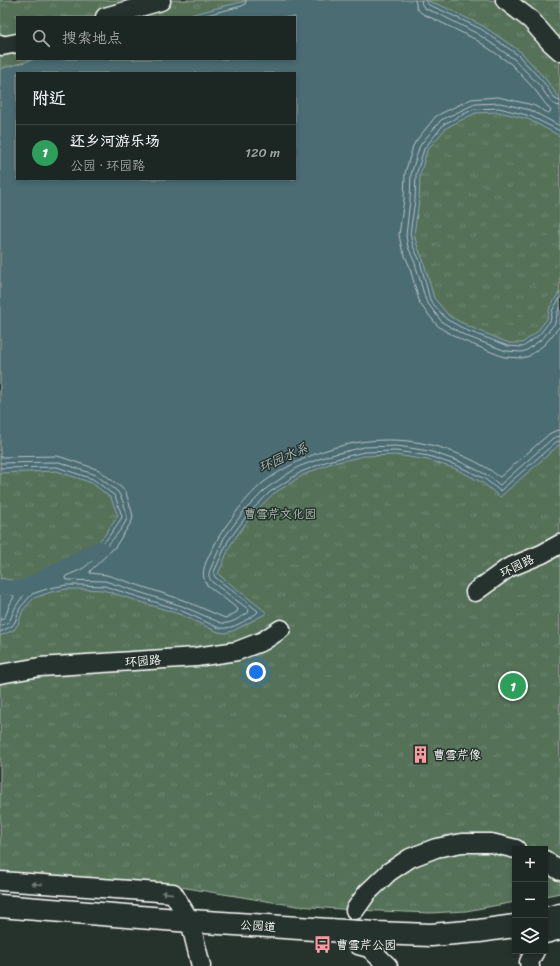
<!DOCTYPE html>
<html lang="zh">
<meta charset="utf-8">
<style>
body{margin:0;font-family:Sriracha,"LXGW WenKai TC",sans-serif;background:#29322f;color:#f1f3f6}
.controls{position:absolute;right:12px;bottom:12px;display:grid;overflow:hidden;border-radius:0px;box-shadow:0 2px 6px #0003}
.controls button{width:36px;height:36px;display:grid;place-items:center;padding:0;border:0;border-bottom:1px solid #3a4340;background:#1c2622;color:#f1f3f6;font:20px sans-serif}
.you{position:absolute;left:256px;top:672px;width:14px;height:14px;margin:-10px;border:3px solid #fff;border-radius:50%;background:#1a73e8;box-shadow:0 0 0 6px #1a73e833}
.badge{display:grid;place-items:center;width:26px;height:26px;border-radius:50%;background:#1a73e8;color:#fff;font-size:13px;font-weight:700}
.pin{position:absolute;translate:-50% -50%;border:2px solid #fff;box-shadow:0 1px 4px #0006}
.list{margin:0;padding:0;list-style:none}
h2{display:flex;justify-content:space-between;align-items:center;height:52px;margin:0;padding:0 16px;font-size:17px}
h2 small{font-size:13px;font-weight:400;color:#a0a5a5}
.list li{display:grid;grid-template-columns:26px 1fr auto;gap:12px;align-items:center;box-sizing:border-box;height:56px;padding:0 16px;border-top:1px solid #3a4340}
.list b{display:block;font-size:15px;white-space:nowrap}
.list p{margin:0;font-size:13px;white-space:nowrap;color:#a0a5a5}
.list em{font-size:13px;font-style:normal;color:#a0a5a5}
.icon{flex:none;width:22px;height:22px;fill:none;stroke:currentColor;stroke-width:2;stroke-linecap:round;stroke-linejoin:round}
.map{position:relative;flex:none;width:560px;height:966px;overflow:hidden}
.search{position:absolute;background:#1c2622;box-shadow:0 2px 6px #0003;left:16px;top:16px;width:280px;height:44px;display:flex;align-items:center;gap:10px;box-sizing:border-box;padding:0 14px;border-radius:0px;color:#a0a5a5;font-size:15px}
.panel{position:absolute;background:#1c2622;box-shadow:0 2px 6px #0003;left:16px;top:72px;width:280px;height:108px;border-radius:0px}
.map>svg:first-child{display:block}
.park{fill:url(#park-tufts);stroke:#aab8ac;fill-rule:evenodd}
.water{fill:#4c6c73;stroke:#94a7ab;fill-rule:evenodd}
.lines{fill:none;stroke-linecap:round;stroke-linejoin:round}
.shore{stroke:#b7c4c7;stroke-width:1}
.canal{stroke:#4c6c73;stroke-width:15}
.minor-casing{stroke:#fff;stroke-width:21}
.major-casing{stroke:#fff;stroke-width:25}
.minor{stroke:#26332d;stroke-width:18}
.major{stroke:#26332d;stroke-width:22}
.oneway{fill:#727a76}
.labels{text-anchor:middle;stroke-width:3;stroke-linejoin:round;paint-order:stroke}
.park-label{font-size:12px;fill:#b2c0b4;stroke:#26332d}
.street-label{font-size:12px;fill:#fff;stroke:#26332d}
.poi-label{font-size:12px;fill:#fff;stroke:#26332d;text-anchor:start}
.water-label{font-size:13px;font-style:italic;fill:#aebdc0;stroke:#26332d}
</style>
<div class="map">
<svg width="560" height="966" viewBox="0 0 560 966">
<defs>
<pattern id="park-tufts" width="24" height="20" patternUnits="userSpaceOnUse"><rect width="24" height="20" fill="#557259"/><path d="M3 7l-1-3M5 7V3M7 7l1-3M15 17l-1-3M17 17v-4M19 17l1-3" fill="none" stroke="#6e8772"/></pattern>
</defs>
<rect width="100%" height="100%" fill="#26332d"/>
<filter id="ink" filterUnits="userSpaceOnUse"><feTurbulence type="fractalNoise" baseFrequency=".025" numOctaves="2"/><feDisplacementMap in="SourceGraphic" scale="8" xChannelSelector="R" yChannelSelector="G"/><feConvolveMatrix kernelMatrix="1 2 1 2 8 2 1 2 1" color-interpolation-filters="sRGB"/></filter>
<g filter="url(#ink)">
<path class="park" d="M 0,0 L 560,0 L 560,893 L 545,896 L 545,849 L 515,849 L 515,902 L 466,911 L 430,913 L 355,910 L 297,906 L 174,886 L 0,873 ZM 17,17 L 295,17 L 295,59 L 17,59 ZM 17,73 L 295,73 L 295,179 L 17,179 Z"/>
<path class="water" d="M 249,0 L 425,0 L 442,6 L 483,26 L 521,52 L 547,81 L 560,99 L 560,136 L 528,119 L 499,112 L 475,113 L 446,128 L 427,150 L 420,175 L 419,201 L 414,234 L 417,245 L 423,260 L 434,298 L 449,316 L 470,327 L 509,343 L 522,343 L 536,333 L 547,319 L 550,307 L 560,291 L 560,444 L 500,497 L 483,483 L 456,469 L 428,460 L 396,455 L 364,456 L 329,464 L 303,475 L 273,494 L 251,516 L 231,544 L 218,574 L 267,613 L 233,631 L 225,633 L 218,632 L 179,614 L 103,590 L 80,589 L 67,589 L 51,592 L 34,598 L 23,610 L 18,624 L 14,630 L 0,636 L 0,578 L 24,582 L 55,571 L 80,560 L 104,536 L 118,516 L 111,498 L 92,483 L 57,471 L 0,473 L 0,69 L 35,59 L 295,59 L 295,17 L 182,17 ZM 17,73 L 295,73 L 295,179 L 17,179 Z"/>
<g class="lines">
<g class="shore">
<polyline points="415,0 417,9 423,14 436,20 475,39 511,64 535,90 551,111 550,112 548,113 533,105 498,97 471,99 436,116 416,141 413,146 405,173 404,199 399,235 402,249 409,265 420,304 437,325 442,329 464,341 504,357 522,358 529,356 545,344 560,326"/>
<polyline points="421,0 422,5 426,9 439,14 478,34 514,59 540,86 552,103 556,105 560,106"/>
<polyline points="426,0 427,3 429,5 441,10 481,29 518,55 544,83 555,99 560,101"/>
<polyline points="198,17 242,6 245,4 246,0"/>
<polyline points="560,126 530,110 500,103 475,104 441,120 421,144 419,148 411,174 410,200 406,236 408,247 415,263 426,301 442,322 466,336 506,351 522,352 527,350 543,338 555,323 558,311 560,308"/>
<polyline points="560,131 530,116 499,108 474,109 444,124 424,149 416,175 415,200 410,234 413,246 420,261 430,300 446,319 468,331 508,346 523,347 539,335 550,321 553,309 560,298"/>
<path d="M 0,457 L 57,456 L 61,457 L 99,470 L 123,489 L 126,493 L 132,512 L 133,517 L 132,521 L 115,547 L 90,571 L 90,573 L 107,575 L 183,600 L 225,618 L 228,617 L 237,612 L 238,609 L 207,585 C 198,573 208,558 214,546 C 219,535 225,527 232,518 C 240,506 253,491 264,482 C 312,447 373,431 431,445 C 451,450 473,459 490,470 C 493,472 496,475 500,477 L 549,434 L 555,431 L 560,430"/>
<path d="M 0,463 L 59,462 L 96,475 L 117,491 C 121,495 127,511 127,517 C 126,528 95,559 85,567 C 80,571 72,573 66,576 L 65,578 L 66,580 L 105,581 L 182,606 L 221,623 C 231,625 240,617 248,613 L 249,611 L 248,609 L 212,582 C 209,578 208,575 210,570 L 224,538 L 244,511 L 267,488 L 298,467 L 327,456 L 364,447 L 397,446 L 429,451 L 461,462 L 487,475 L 500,485 L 553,438 L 556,437 L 560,436"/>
<polyline points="0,468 57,467 93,479 115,496 122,516 121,519 107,539 81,563 57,575 25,585 0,582"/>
<polyline points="0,587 24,591 26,592 16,606 9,622 0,626"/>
<polyline points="0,593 13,595 14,597 10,604 5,617 0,620"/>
<path d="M 0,632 L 12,626 L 15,622 L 20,608 L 32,594 L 50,588 L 67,585 L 80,585 L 104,586 L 180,610 L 219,628 C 233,630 246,620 257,613 L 258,611 L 216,578 L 214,575 L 214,572 L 228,541 L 248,514 L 270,492 L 301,472 L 328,461 L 364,452 L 396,451 L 429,456 L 458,466 L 485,479 L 500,491 L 556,442 L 560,441"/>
</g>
<polyline class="canal" points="0,587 23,588 100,548"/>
<defs>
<g id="minor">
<polyline points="505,0 531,20 550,42 560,51"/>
<polyline points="105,17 161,1"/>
<polyline points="0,44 2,46 17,43"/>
<polyline points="475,592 508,568 542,554 560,544"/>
<polyline points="0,674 40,667 196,657 237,651 263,641 281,629"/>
<polyline points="545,860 560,871"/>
<polyline points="0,881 173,893 190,921 201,966"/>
<polyline points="355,910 367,893 389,872 410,858 436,848 462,843 491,843 516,849"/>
<polyline points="545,934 560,930"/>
<polyline points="358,945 369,948 388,966"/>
<polyline points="530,966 529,962 535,951"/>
</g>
<g id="major">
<polyline points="0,906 190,921 375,933 431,935 479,931 515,926"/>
<polyline points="545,919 560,915"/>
</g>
</defs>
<use href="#minor" class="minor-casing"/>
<use href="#major" class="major-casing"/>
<use href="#minor" class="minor"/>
<use href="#major" class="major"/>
</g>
<defs><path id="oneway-solid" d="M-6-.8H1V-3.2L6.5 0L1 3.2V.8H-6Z"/></defs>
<g class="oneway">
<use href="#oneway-solid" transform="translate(37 884) rotate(-176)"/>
<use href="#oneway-solid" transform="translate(167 893) rotate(-174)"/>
</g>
</g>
<defs>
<symbol id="building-bare" viewBox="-9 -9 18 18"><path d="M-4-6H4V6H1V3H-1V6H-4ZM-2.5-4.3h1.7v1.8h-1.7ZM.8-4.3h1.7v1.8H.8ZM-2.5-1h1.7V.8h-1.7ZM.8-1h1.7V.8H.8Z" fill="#ff9aa2" stroke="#26332d" stroke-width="2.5" paint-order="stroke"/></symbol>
<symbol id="bus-bare" viewBox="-9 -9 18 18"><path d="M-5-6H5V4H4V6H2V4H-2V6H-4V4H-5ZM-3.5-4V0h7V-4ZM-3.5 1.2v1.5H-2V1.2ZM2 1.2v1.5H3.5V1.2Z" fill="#ff9aa2" stroke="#26332d" stroke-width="2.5" paint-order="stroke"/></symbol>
</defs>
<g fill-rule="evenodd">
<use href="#building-bare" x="408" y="742" width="25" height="25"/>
<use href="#bus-bare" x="310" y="932" width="25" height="25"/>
</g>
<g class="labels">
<g class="park-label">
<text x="280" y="518">曹雪芹文化园</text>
</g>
<g class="street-label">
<text transform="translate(517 566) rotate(-26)" y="4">环园路</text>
<text transform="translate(143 661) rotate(-4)" y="4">环园路</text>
<text transform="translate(258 926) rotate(4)" y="4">公园道</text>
</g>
<g class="poi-label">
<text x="433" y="759">曹雪芹像</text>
<text x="336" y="949">曹雪芹公园</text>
</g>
<g class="water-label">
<text transform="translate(283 457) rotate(-24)" y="5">环园水系</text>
</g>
</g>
</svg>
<div class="controls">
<button>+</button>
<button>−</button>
<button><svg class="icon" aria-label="layers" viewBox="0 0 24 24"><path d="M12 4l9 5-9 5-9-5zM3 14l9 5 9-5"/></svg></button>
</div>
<div class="you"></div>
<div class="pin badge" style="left:513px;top:686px;background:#2e9e5b">1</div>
<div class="search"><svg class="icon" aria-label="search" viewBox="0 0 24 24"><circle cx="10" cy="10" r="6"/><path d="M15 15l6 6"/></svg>搜索地点</div>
<section class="panel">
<h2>附近<small></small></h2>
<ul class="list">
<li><span class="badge" style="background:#2e9e5b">1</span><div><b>还乡河游乐场</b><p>公园 · 环园路</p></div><em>120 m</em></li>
</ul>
</section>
</div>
